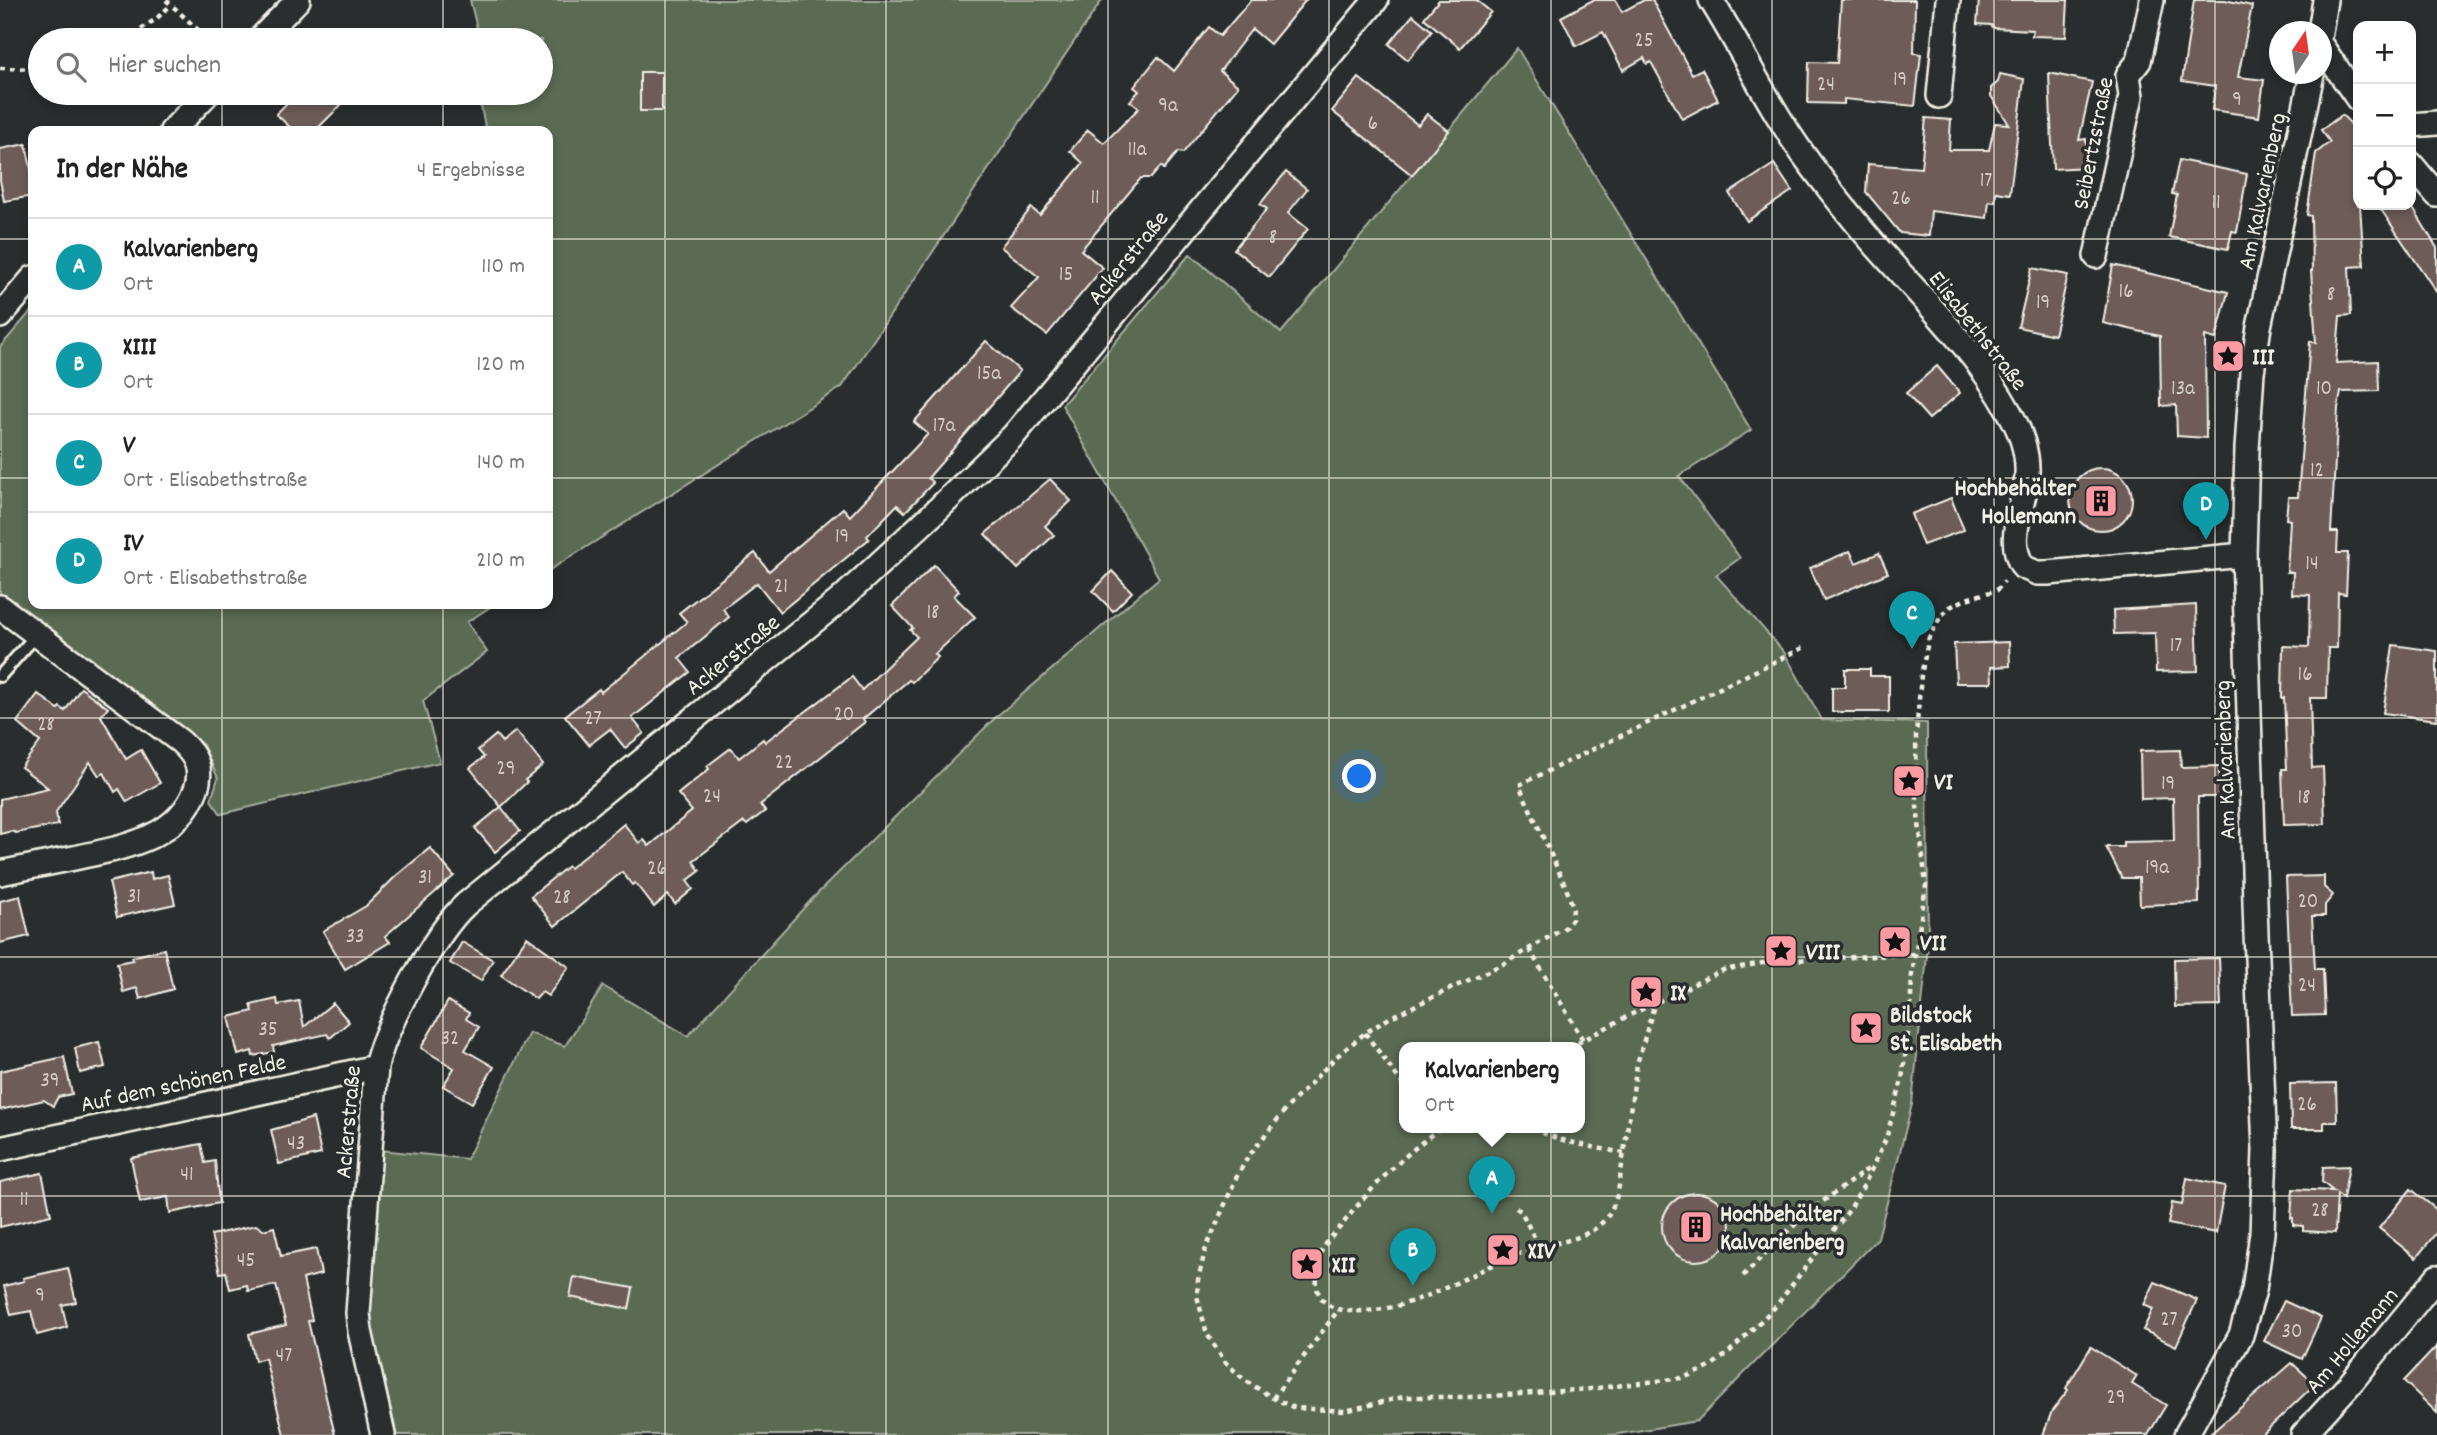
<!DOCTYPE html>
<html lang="de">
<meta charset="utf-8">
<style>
body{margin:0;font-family:Dekko,sans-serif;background:#f6f6f6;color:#222}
.controls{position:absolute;right:21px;top:21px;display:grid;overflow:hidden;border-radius:14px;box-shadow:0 4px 10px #0003}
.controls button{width:63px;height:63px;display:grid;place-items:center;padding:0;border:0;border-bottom:2px solid #e0e0e0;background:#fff;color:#222;font:35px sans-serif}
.compass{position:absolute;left:2269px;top:21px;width:63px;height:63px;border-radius:50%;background:#fff;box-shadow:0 4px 10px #0003;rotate:13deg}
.you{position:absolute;left:1360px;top:777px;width:24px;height:24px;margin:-18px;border:5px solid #fff;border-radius:50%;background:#1a73e8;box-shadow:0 0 0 10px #1a73e833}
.badge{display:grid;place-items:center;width:46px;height:46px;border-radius:50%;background:#85585c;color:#fff;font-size:23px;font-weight:700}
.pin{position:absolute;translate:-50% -58px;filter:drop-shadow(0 2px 4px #0008)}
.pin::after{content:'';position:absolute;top:37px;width:24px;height:21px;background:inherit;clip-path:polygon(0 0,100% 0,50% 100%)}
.popup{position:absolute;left:1399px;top:1042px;width:186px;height:91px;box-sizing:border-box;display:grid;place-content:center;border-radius:14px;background:#fff;filter:drop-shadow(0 2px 5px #0005);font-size:23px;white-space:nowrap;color:#767676}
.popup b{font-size:26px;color:#222}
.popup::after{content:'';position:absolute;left:50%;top:100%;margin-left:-14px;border:14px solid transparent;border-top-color:#fff}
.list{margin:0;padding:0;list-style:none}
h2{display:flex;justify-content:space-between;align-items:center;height:91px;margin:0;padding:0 28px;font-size:30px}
h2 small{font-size:23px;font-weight:400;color:#767676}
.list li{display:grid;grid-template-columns:46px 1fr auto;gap:21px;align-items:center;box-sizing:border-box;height:98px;padding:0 28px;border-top:2px solid #e0e0e0}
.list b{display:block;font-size:26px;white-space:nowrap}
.list p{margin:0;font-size:23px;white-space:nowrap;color:#767676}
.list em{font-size:23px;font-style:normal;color:#767676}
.icon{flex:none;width:38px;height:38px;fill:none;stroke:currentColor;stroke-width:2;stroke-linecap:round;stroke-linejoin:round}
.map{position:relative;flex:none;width:2437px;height:1435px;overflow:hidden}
.search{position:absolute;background:#fff;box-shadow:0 4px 10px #0003;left:28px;top:28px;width:525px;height:77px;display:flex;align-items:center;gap:18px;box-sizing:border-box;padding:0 24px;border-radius:38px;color:#767676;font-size:26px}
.panel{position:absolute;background:#fff;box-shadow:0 4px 10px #0003;left:28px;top:126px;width:525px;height:483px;border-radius:14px}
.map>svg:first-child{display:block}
.green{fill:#5a6a53;stroke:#a7ae9e;stroke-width:2;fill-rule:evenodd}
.building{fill:#6d5b58;stroke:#f4f1e8;stroke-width:2}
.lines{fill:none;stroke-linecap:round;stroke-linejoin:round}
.service-casing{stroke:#f4f1e8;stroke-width:16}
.minor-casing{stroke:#f4f1e8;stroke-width:28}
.path{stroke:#f4f1e8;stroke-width:4.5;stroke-dasharray:5 5;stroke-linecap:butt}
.service{stroke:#2a2d2e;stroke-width:10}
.minor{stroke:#2a2d2e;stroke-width:23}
.grid{fill:none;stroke:#f4f1e8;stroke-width:2;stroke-opacity:0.55}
.labels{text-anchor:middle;stroke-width:7;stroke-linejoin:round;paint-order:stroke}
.number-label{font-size:21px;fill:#d2ccc4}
.street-label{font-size:24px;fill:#f4f1e8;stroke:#2a2d2e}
.poi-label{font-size:24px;font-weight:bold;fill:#f4f1e8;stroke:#2a2d2e;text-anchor:start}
</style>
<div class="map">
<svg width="2437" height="1435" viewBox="0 0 2437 1435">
<rect width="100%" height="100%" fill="#2a2d2e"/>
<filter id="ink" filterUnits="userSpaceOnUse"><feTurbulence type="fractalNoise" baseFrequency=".0143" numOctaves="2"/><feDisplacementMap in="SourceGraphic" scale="14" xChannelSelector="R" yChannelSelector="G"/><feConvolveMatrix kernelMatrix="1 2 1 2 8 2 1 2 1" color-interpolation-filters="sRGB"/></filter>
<g filter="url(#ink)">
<g class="green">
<polygon points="470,0 1102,0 842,387 548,571 548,131 486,131 478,93 541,93 541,40 480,40"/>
<path d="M 1517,48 L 1751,430 L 1679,476 L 1740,558 L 1716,575 L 1784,652 L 1822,720 L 1927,723 L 1928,946 L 1912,1104 L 1878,1238 L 1697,1421 L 1612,1435 L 397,1435 L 370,1320 L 381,1150 L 467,1159 L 529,1033 L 565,1046 L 603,986 L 688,1036 L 811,900 L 997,716 L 1159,578 L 1062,405 L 1190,254 L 1281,333 ZM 1404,1048 L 1580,1048 L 1580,1128 L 1404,1128 Z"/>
<polygon points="33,309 33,604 495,604 467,622 487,652 423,701 440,762 221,814 211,800 218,778 203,745 0,593 0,347"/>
</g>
<g class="building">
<polygon points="1251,0 1306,0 1270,44 1252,29 1220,71 1238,86 1183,153 1178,152 1164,169 1161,166 1151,178 1141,178 1081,250 1103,268 1047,335 1011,308 1039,277 1001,247 1031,208 1040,215 1083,163 1070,151 1088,130 1104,143 1139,108 1130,101 1139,91 1134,87 1158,57 1174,71 1209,27 1220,36"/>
<polygon points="1439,0 1476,0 1491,12 1460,48 1424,18"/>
<polygon points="1593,0 1615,0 1622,12 1644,0 1652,0 1692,74 1702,69 1718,100 1682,119 1651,62 1647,64 1644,58 1623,70 1603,32 1576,46 1561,17"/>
<polygon points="1841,0 1915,0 1914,53 1921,54 1915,106 1844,99 1844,104 1808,103 1809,62 1837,63"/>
<polygon points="1979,0 2068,0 2066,37 2032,36 2033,30 1994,28 1991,25 1977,24"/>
<polygon points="2194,0 2225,0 2252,6 2238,77 2264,80 2259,117 2212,110 2215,86 2182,81"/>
<polygon points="1413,15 1432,31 1408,60 1389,44"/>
<rect x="640" y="72" width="22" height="39"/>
<polygon points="2049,73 2092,82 2079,140 2086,139 2087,167 2053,169"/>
<polygon points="2000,74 2024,79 2010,194 1996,192 1995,202 1989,201 1987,218 1931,211 1929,236 1900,233 1866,192 1868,164 1921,168 1926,118 1951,120 1949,150 1989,150 1995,123 2009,124 1991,96 1991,88 1998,82"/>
<polygon points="1359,78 1418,125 1427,114 1449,131 1412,175 1332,111"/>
<polygon points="297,93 328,93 341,105 315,131 294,131 276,114"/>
<polygon points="2342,115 2358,131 2358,205 2360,205 2364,266 2349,267 2351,315 2340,316 2336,363 2378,361 2379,391 2341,392 2338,408 2331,532 2338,532 2337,553 2348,553 2346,594 2338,593 2337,648 2328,648 2327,698 2310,698 2312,768 2323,767 2325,824 2284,825 2282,769 2287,769 2284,698 2282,698 2283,646 2309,647 2310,595 2292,594 2293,572 2287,572 2290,520 2286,519 2288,497 2298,497 2310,341 2316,343 2311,271 2312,271 2311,216 2307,215 2316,153 2330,142 2321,130"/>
<polygon points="26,144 33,178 33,196 4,201 0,180 0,149"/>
<polygon points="2179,160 2247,174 2237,232 2232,231 2228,249 2169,237 2177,195 2172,194"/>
<polygon points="1774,164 1792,191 1747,221 1729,193"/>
<polygon points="1286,172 1307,189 1288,213 1308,229 1269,277 1234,249 1267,209 1260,204"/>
<polygon points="2378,205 2411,205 2437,248 2437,293"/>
<polygon points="2113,265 2228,292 2216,339 2205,336 2206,438 2177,436 2176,405 2161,406 2160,336 2103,323"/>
<polygon points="2032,268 2068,275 2054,335 2018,327"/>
<polygon points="986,341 1020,371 928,478 933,483 905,512 897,505 867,536 869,539 780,612 757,583 723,609 729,617 679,658 690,672 632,718 644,733 625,748 610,729 589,745 565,716 599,689 601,692 687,622 679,613 755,553 769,571 843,508 850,516 928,434 914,422"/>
<polygon points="1937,366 1960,393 1929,419 1906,393"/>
<circle cx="2101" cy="499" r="31"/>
<polygon points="1050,479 1071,501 1045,526 1054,535 1018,569 985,534"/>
<polygon points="1951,498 1964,530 1923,545 1911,514"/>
<polygon points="1850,551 1856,563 1879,553 1888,573 1824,600 1810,568"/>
<polygon points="934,565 959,591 954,596 975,617 935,654 938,657 912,682 909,680 863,719 865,722 760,805 765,811 747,825 744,822 693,861 700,871 687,881 693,889 675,904 668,895 654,907 635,883 632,885 622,872 555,926 531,896 568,866 570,868 624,824 639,843 644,840 649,846 692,811 678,794 709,769 707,766 731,748 739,758 763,739 765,742 852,677 862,690 917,637 910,630 913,628 892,606"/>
<polygon points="1112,571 1132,592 1113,611 1093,591"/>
<polygon points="2196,605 2198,671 2156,672 2155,633 2114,634 2113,610"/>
<polygon points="2009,642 2010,666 1991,667 1992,683 1956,683 1954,644"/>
<polygon points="2393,645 2437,651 2437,720 2383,713"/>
<polygon points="1845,669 1870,669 1870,676 1889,676 1889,712 1832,712 1832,687 1845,687"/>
<polygon points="81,688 108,708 101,716 126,759 141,750 160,783 127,802 119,789 115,792 104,773 99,776 90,762 56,812 58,825 16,833 12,831 0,834 0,799 48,788 21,767 40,742 17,722 38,694 58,709 60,707 65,711"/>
<polygon points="516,731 543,765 525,780 527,782 501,807 470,768 484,757 478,750 496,735 502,742"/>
<polygon points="2180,750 2181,767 2219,766 2220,797 2198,797 2199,903 2140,905 2139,878 2122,878 2106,847 2123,847 2123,842 2174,841 2173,798 2141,799 2140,751"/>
<polygon points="501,807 520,831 495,852 475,828"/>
<polygon points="430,848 454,876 385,936 390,942 345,969 323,931 366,906 396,876"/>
<polygon points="151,872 152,879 168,875 175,904 117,917 109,882"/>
<polygon points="2324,876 2324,887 2333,895 2325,905 2325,916 2312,916 2315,969 2323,969 2325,1015 2292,1016 2286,877"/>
<polygon points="20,896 29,936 0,943 0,901"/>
<polygon points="527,937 569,967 548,996 542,992 536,999 501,975"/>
<polygon points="462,942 493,960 481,981 450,963"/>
<polygon points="164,949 173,989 140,999 137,988 123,992 117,963 133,960 132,957"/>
<polygon points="2219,958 2221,1006 2175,1007 2174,959"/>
<polygon points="277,999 278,1005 299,1001 304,1027 333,1003 349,1022 330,1038 327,1034 273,1046 274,1052 253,1056 252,1051 238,1055 229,1017 253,1011 251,1005"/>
<polygon points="448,1001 469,1013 466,1019 479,1027 465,1050 494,1067 472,1103 443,1086 454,1068 421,1048"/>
<polygon points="99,1042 105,1067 80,1073 75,1048"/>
<polygon points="64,1057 72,1094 58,1097 53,1106 44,1100 0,1110 0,1071"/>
<polygon points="2336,1083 2337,1122 2324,1122 2324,1129 2291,1129 2290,1084"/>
<polygon points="313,1118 321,1154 279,1164 271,1130"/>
<polygon points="201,1144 205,1163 215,1161 219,1203 170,1213 168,1197 140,1202 131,1158"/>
<polygon points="2349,1166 2343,1199 2337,1194 2335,1233 2303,1231 2303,1226 2293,1225 2293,1218 2291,1218 2293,1189 2333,1191 2322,1182 2323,1167"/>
<polygon points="42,1173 51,1215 0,1227 0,1182"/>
<polygon points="2187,1178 2225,1186 2216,1233 2168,1224 2172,1203 2182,1205"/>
<polygon points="2411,1189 2437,1210 2437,1232 2416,1258 2379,1228"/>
<circle cx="1696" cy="1227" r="34"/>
<polygon points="256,1225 263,1230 274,1227 281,1256 316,1249 321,1274 303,1279 312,1320 308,1321 335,1435 284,1435 265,1358 255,1361 249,1334 286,1325 276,1285 248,1291 247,1285 230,1289 226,1272 220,1273 211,1235"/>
<polygon points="68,1268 76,1302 62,1305 67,1327 37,1335 31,1311 11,1315 4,1286 24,1281 23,1278"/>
<polygon points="574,1277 633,1288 629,1309 570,1297"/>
<polygon points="2155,1282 2197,1300 2176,1346 2143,1330 2153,1309 2144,1305"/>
<polygon points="2284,1301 2321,1318 2302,1359 2264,1341"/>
<polygon points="2437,1346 2437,1413 2404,1381"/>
<polygon points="2091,1347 2137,1376 2132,1384 2166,1405 2148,1435 2043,1435 2052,1411 2068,1390 2066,1388"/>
<polygon points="2292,1363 2315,1384 2262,1435 2209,1435"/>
</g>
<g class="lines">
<defs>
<polyline id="service" points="0,676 37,634"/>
<g id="minor">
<path d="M 1711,0 C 1741,48 1766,101 1798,147 C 1818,176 1841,204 1863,231 C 1913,290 1973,345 2010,413 C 2021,432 2028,453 2027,474 C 2026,506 2004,537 2023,567 L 2037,573 L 2048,573 L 2244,555"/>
<polyline points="2320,32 2325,0"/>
<polyline points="259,40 298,0"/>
<polyline points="2322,47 2358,99"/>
<polyline points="1939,96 1948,0"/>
<polyline points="2411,125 2437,123"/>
<polyline points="172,131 208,93"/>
<polyline points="2411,164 2437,195"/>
<polyline points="2096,256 2131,96 2128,75 2139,61 2152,0"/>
<polyline points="0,316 33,278"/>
<path d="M 0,607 L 181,742 C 196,756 203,769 196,789 C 178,840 120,848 74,858 C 50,863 25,868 0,873"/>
<polyline points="0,1149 376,1067"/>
<path d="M 383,1435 L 360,1331 L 358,1313 L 376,1067 C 385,1026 435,932 466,904 L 840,600 L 935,512 L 1014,435 L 1376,0"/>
<polyline points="2186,1435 2241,1335 2254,1290 2262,1233 2265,1150 2256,934 2244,555 2247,449 2252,372 2259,327 2312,74"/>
<polyline points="2303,1435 2349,1385 2437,1277"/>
</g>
</defs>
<use href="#service" class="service-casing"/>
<use href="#minor" class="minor-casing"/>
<g class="path">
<polyline points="166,0 209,40"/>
<polyline points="124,40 156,19 171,5"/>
<polyline points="0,68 40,69"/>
<polyline points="1803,648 1519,785 1565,885 1573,907 1572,919 1566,927 1505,963 1391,1017 1365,1033 1336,1057 1285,1110 1248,1157 1237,1176 1205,1251 1198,1280 1197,1296 1207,1334 1226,1363 1246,1381 1273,1398 1295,1408 1345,1411 1403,1397 1477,1397 1590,1389 1682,1378 1708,1368 1726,1355 1776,1306 1850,1209 1864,1185 1886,1139 1902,1080 1910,1017 1912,975 1926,885 1917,806 1916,736 1921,675 1929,637 1941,616 1950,607 1966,599 1997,590 2004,581"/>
<polyline points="1529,949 1583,1040"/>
<polyline points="1365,1033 1404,1086"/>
<polyline points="1569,1048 1622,1019 1723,970 1774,961 1916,954"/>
<path d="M 1440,1128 C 1403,1156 1370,1188 1342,1225 C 1335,1233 1327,1241 1322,1250 C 1317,1260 1316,1275 1317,1286 C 1318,1304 1336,1311 1352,1311 C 1412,1314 1468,1273 1521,1253 C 1545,1244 1576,1242 1596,1228 C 1608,1219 1614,1206 1618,1192 L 1637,1064 L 1655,1002"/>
<path d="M 1533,1128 C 1561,1143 1594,1147 1624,1153"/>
<polyline points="1516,1208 1521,1211 1539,1247"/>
<polyline points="1743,1276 1781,1237 1815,1207 1871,1167"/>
<polyline points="1273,1398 1339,1309"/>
</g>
<use href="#service" class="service"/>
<use href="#minor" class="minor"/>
</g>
</g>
<path class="grid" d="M 222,0 L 222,40M 443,0 L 443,40M 665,0 L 665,1435M 886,0 L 886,1435M 1108,0 L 1108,1435M 1329,0 L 1329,1435M 1551,0 L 1551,1435M 1772,0 L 1772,1435M 1994,0 L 1994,1435M 2215,0 L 2215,1435M 222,93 L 222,131M 443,93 L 443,131M 0,239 L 33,239M 548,239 L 2437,239M 0,478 L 33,478M 548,478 L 2437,478M 222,604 L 222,1435M 443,604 L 443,1435M 0,718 L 2437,718M 0,957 L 2437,957M 0,1196 L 2437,1196"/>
<defs>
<symbol id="sight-square" viewBox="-11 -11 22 22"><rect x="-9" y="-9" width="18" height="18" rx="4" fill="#ff9aa2" stroke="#2a2d2e"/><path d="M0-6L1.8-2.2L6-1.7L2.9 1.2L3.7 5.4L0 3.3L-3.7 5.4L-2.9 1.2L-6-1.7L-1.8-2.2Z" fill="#111"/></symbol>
<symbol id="building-square" viewBox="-11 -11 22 22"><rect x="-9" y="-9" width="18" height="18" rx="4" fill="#ff9aa2" stroke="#2a2d2e"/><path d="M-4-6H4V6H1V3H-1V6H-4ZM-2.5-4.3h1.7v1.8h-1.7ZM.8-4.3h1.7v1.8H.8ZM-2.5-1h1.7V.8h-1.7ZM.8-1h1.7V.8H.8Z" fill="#111"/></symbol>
</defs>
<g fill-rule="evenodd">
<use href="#sight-square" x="2209" y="337" width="38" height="38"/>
<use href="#building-square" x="2082" y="482" width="38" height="38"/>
<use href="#sight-square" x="1890" y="762" width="38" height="38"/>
<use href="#sight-square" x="1876" y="923" width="38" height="38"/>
<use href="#sight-square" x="1762" y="932" width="38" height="38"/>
<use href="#sight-square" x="1627" y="973" width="38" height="38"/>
<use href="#sight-square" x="1847" y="1009" width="38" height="38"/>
<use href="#building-square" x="1677" y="1208" width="38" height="38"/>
<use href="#sight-square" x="1484" y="1231" width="38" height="38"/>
<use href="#sight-square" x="1288" y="1245" width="38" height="38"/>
</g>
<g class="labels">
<g class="number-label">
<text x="1644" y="46">25</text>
<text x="1900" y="85">19</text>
<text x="1826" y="90">24</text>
<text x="2237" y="105">9</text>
<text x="1168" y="111">9a</text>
<text x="1373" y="129">6</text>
<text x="1137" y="155">11a</text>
<text x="1986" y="186">17</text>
<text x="1095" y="203">11</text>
<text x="1901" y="204">26</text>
<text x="2216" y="208">11</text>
<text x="1273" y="243">8</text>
<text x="1066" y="280">15</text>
<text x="2126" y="297">16</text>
<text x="2331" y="300">8</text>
<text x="2043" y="308">19</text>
<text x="989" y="379">15a</text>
<text x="2183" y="394">13a</text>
<text x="2324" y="394">10</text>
<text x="944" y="431">17a</text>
<text x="2317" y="476">12</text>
<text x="842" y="542">19</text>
<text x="2312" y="569">14</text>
<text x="781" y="592">21</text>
<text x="933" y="618">18</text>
<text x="2176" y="651">17</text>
<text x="2305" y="680">16</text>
<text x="844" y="720">20</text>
<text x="593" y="724">27</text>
<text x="46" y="730">28</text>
<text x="784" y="768">22</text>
<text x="506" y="774">29</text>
<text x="2168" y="789">19</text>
<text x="712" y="802">24</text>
<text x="2304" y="803">18</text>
<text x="2157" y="873">19a</text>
<text x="657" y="874">26</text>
<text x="425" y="883">31</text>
<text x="134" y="902">31</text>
<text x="562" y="903">28</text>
<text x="2308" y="907">20</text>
<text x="355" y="942">33</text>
<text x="2307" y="991">24</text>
<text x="268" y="1035">35</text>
<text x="450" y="1044">32</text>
<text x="50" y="1086">39</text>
<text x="2307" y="1110">26</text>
<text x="296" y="1149">43</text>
<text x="187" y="1180">41</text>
<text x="24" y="1205">11</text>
<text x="2320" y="1216">28</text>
<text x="246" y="1266">45</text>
<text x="40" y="1301">9</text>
<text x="2169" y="1325">27</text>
<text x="2292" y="1337">30</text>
<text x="284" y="1361">47</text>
<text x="2116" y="1403">29</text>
</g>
<g class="street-label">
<text transform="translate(2092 143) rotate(-79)" y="8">Seibertzstraße</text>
<text transform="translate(2261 191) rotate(-78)" y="8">Am Kalvarienberg</text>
<text transform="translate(1127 257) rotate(-51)" y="8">Ackerstraße</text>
<text transform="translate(1979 330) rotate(52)" y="8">Elisabethstraße</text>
<text transform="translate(732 654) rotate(-39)" y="8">Ackerstraße</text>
<text transform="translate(2224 760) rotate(-92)" y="8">Am Kalvarienberg</text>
<text transform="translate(183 1082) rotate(-12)" y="8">Auf dem schönen Felde</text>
<text transform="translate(347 1122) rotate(-85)" y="8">Ackerstraße</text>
<text transform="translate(2351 1340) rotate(-50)" y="8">Am Hollemann</text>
</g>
<g class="poi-label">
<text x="2252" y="364">III</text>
<text x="2076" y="495" text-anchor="end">Hochbehälter<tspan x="2076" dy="28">Hollemann</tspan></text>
<text x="1934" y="789">VI</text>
<text x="1920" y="950">VII</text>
<text x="1806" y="959">VIII</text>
<text x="1670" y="1000">IX</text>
<text x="1890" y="1022">Bildstock<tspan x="1890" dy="28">St. Elisabeth</tspan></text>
<text x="1720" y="1221">Hochbehälter<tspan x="1720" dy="28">Kalvarienberg</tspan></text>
<text x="1528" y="1258">XIV</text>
<text x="1332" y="1272">XII</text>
</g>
</g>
</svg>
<div class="controls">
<button>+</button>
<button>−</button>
<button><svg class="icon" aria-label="locate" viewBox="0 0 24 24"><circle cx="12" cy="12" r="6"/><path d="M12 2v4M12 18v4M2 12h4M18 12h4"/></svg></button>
</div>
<svg class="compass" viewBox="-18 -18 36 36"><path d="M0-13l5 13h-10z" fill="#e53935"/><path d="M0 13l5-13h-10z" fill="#767676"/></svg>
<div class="you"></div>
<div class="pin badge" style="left:1492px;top:1214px;background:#0f9aa8">A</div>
<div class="popup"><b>Kalvarienberg</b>Ort</div>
<div class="pin badge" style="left:1413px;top:1286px;background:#0f9aa8">B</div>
<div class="pin badge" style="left:1912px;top:649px;background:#0f9aa8">C</div>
<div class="pin badge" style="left:2206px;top:540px;background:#0f9aa8">D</div>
<div class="search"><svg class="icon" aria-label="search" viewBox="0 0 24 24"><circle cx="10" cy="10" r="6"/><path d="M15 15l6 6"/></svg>Hier suchen</div>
<section class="panel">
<h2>In der Nähe<small>4 Ergebnisse</small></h2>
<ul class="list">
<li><span class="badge" style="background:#0f9aa8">A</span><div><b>Kalvarienberg</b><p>Ort</p></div><em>110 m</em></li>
<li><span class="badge" style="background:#0f9aa8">B</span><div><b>XIII</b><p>Ort</p></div><em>120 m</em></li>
<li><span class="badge" style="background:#0f9aa8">C</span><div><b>V</b><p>Ort · Elisabethstraße</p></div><em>140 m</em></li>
<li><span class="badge" style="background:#0f9aa8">D</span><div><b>IV</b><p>Ort · Elisabethstraße</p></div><em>210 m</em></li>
</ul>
</section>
</div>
